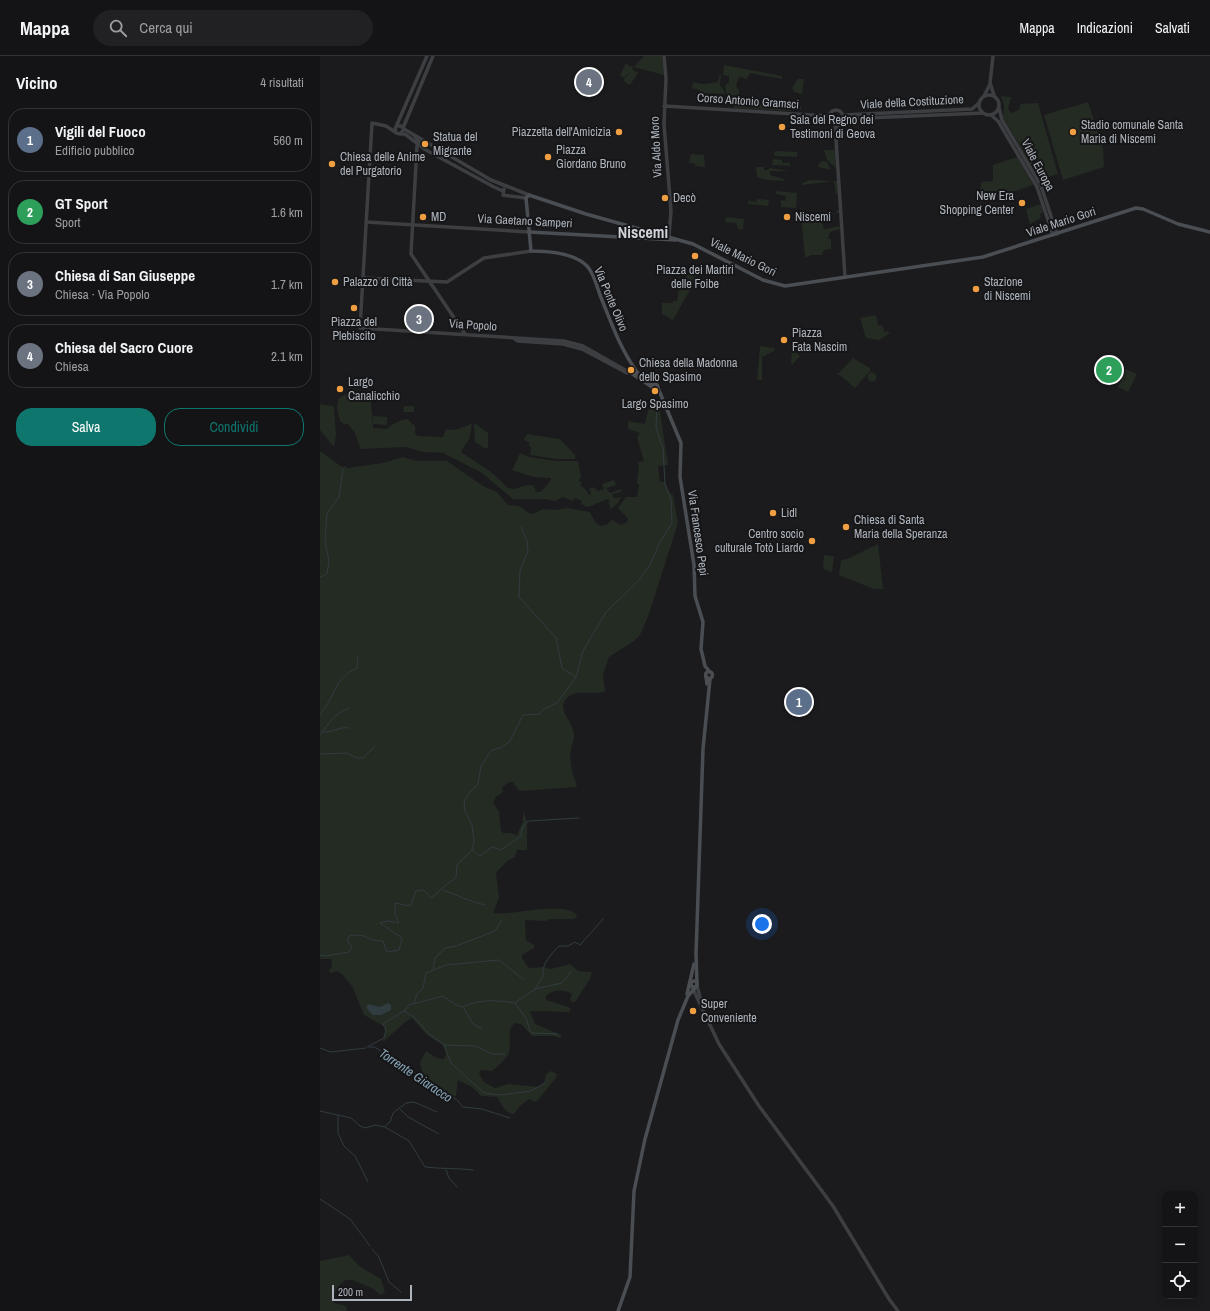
<!DOCTYPE html>
<html lang="it">
<meta charset="utf-8">
<style>
body{margin:0;font-family:"Archivo Narrow",sans-serif;background:#212123;color:#f1f3f6}
.controls{position:absolute;right:12px;bottom:12px;display:grid;overflow:hidden;border-radius:8px;box-shadow:0 2px 10px #0003}
.controls button{width:36px;height:36px;display:grid;place-items:center;padding:0;border:0;border-bottom:1px solid #333335;background:#141416;color:#f1f3f6;font:20px sans-serif}
.scale{position:absolute;left:12px;bottom:10px;width:80px;box-sizing:border-box;padding-left:4px;border:2px solid #aeb4bc;border-top:0;font-size:11px;line-height:14px;white-space:nowrap;color:#aeb4bc;-webkit-text-stroke:3px #161618;paint-order:stroke}
.you{position:absolute;left:442px;top:868px;width:14px;height:14px;margin:-10px;border:3px solid #fff;border-radius:50%;background:#1a73e8;box-shadow:0 0 0 6px #1a73e833}
.badge{display:grid;place-items:center;width:26px;height:26px;border-radius:50%;background:#0f766e;color:#fff;font-size:13px;font-weight:700}
.pin{position:absolute;translate:-50% -50%;border:2px solid #fff;box-shadow:0 1px 4px #0006}
.list{margin:0;padding:0;list-style:none}
h2{display:flex;justify-content:space-between;align-items:center;height:52px;margin:0;padding:0 16px;font-size:17px}
h2 small{font-size:13px;font-weight:400;color:#9d9ea1}
.list li{display:grid;grid-template-columns:26px 1fr auto;gap:12px;align-items:center;box-sizing:border-box;height:64px;margin:0 8px 8px;padding:0 8px;border:1px solid #333335;border-radius:16px}
.list b{display:block;font-size:15px;white-space:nowrap}
.list p{margin:0;font-size:13px;white-space:nowrap;color:#9d9ea1}
.list em{font-size:13px;font-style:normal;color:#9d9ea1}
.actions{display:flex;gap:8px;padding:12px 16px}
.actions a{flex:1;padding:9px 0;border:1px solid #0f766e;border-radius:16px;text-align:center;font-size:14px;color:#0f766e}
.actions .main{background:#0f766e;color:#fff}
.icon{flex:none;width:22px;height:22px;fill:none;stroke:currentColor;stroke-width:2;stroke-linecap:round;stroke-linejoin:round}
.map{position:relative;flex:none;width:890px;height:1255px;overflow:hidden}
header{display:flex;align-items:center;gap:24px;box-sizing:border-box;height:56px;padding:0 20px;background:#141416;border-bottom:1px solid #333335}
header strong{font-size:19px}
nav{display:flex;gap:22px;margin-inline-start:auto;font-size:14px}
.search{width:280px;height:36px;background:#212123;display:flex;align-items:center;gap:10px;box-sizing:border-box;padding:0 14px;border-radius:22px;color:#9d9ea1;font-size:15px}
main{display:flex}
aside{flex:1;background:#141416}
.map>svg:first-child{display:block}
.green{fill:#232b23}
.water{fill:#313c41}
.lines{fill:none;stroke-linecap:round;stroke-linejoin:round}
.stream{stroke:#313c41;stroke-width:1}
.tertiary{stroke:#3c3e42;stroke-width:3.5}
.secondary{stroke:#4a4d52;stroke-width:3.5}
.poi-dot{fill:#ef9f41;stroke:#161618;stroke-width:1.5}
.labels{text-anchor:middle;stroke-width:4;stroke-linejoin:round;paint-order:stroke}
.street-label{font-size:12px;fill:#aeb4bc;stroke:#161618}
.poi-label{font-size:12px;fill:#aeb4bc;stroke:#161618;text-anchor:start}
.water-label{font-size:13px;font-style:italic;fill:#86a5b6;stroke:#161618}
.district-label{font-size:16px;font-weight:bold;fill:#cfd2d8;stroke:#161618}
</style>
<header>
<strong>Mappa</strong>
<div class="search"><svg class="icon" aria-label="search" viewBox="0 0 24 24"><circle cx="10" cy="10" r="6"/><path d="M15 15l6 6"/></svg>Cerca qui</div>
<nav><a>Mappa</a><a>Indicazioni</a><a>Salvati</a></nav>
</header>
<main>
<aside>
<h2>Vicino<small>4 risultati</small></h2>
<ul class="list">
<li><span class="badge" style="background:#5c6f8a">1</span><div><b>Vigili del Fuoco</b><p>Edificio pubblico</p></div><em>560 m</em></li>
<li><span class="badge" style="background:#2e9e5b">2</span><div><b>GT Sport</b><p>Sport</p></div><em>1.6 km</em></li>
<li><span class="badge" style="background:#6b7280">3</span><div><b>Chiesa di San Giuseppe</b><p>Chiesa · Via Popolo</p></div><em>1.7 km</em></li>
<li><span class="badge" style="background:#6b7280">4</span><div><b>Chiesa del Sacro Cuore</b><p>Chiesa</p></div><em>2.1 km</em></li>
</ul>
<div class="actions"><a class="main">Salva</a><a>Condividi</a></div>
</aside>
<div class="map">
<svg width="890" height="1255" viewBox="0 0 890 1255">
<rect width="100%" height="100%" fill="#1b1b1d"/>
<g class="green">
<polygon points="324,0 342,0 344,19 314,11 312,13 318,17 310,29 303,25 311,15 304,22 300,19 306,7 309,10 314,11"/>
<polygon points="404,9 462,20 462,23 430,17 427,23 419,21 416,30 419,34 419,43 407,42 405,30 409,26 409,20 403,19"/>
<polygon points="400,18 401,19 400,30 403,32 405,38 382,37 379,34 372,32 373,26 383,28 398,26"/>
<polygon points="478,23 484,23 482,38 474,36 472,32"/>
<polygon points="681,40 691,41 688,53 691,57 700,53 700,48 718,47 738,118 725,122 720,126 683,61 684,49"/>
<polygon points="414,46 481,51 481,54 471,53 471,55 414,52"/>
<polygon points="768,46 783,93 784,111 743,124 724,59"/>
<polygon points="504,94 515,94 516,112 507,104"/>
<polygon points="455,95 477,96 477,101 454,100"/>
<polygon points="371,98 384,99 385,111 375,110 375,107 369,107"/>
<polygon points="697,101 713,129 660,147 661,126 673,125 673,109"/>
<polygon points="453,103 462,104 462,107 470,107 470,110 452,109"/>
<polygon points="503,105 507,106 511,114 498,111 499,107"/>
<polygon points="436,111 444,111 444,114 449,114 449,112 470,115 450,115 450,119 464,123 465,125 447,124 437,121"/>
<polygon points="489,124 517,125 518,138 516,138 514,125 482,129 482,127"/>
<polygon points="456,135 477,137 476,152 461,151 461,144 465,145 466,140 456,138"/>
<polygon points="429,142 430,145 436,146 437,143 449,144 448,150 428,148"/>
<polygon points="721,148 723,157 720,158 721,162 710,168 706,153"/>
<polygon points="480,149 482,156 484,157 516,157 517,154 519,154 519,157 503,158 502,166 504,173 520,170 520,173 510,176 508,183 511,183 511,193 504,194 502,199 491,199 485,202"/>
<polygon points="406,161 424,163 423,174 418,173 416,167 405,166"/>
<polygon points="366,217 377,221 353,264 342,258 342,247 353,247 353,245 357,245 360,227 366,227"/>
<polygon points="556,259 558,269 563,270 564,276 567,275 570,277 559,284 546,282 540,262"/>
<polygon points="440,290 455,292 454,295 442,301 442,324 437,324"/>
<polygon points="472,293 480,300 472,309 471,307"/>
<polygon points="533,302 550,312 550,315 535,332 520,319 517,319"/>
<polygon points="796,309 804,312 797,328 789,324"/>
<polygon points="806,313 817,318 808,336 798,331"/>
<circle cx="552" cy="321" r="4.5"/>
<path d="M 34,333 L 39,337 L 50,338 L 53,368 L 53,360 L 67,361 L 67,369 L 53,368 L 53,372 L 67,373 C 71,368 83,363 88,363 L 92,368 L 95,369 L 95,377 L 97,380 L 123,381 L 126,373 C 136,375 143,372 152,367 L 150,381 L 141,396 L 171,416 L 188,432 L 195,433 C 201,431 207,427 214,430 L 216,436 L 221,436 L 231,424 L 231,422 L 214,421 L 192,414 L 200,397 L 209,401 L 236,405 L 258,405 L 261,420 L 259,425 L 262,427 L 260,429 L 266,434 L 269,439 L 271,438 L 269,433 L 273,431 L 278,435 L 284,433 L 282,428 L 294,424 L 296,429 L 286,432 L 290,437 L 301,433 L 301,436 L 292,438 L 294,442 L 301,441 L 298,447 L 291,453 L 288,446 L 290,445 L 288,443 L 268,451 L 261,448 L 262,445 L 255,442 L 253,445 L 243,441 L 235,445 L 224,443 L 193,443 L 162,417 L 123,397 L 102,396 L 86,391 L 39,393 L 40,391 L 35,377 L 28,368 L 24,368 L 20,365 L 17,353 L 18,343 Z"/>
<polygon points="0,342 0,348 13,350 14,352 16,379 14,391 0,374"/>
<path d="M 338,342 L 348,409 L 338,410 L 340,426 L 345,426 L 349,436 L 353,439 L 358,467 L 329,558 L 320,579 L 314,585 L 289,601 L 283,618 L 285,635 C 275,640 257,633 248,641 C 236,652 250,662 253,674 C 256,681 252,687 251,694 C 249,705 252,718 257,728 L 256,731 L 201,735 L 198,734 L 193,726 L 190,726 L 182,731 L 183,736 L 176,741 L 173,747 L 179,755 L 181,775 L 183,777 L 190,777 L 197,779 L 203,765 L 203,755 L 207,765 L 207,794 L 197,794 L 195,801 L 187,805 L 176,817 L 179,842 L 173,857 C 193,860 243,844 257,859 L 256,862 L 253,863 L 231,863 L 225,865 L 205,864 L 206,884 L 214,889 L 214,892 L 202,899 L 202,902 L 208,911 L 211,912 L 224,911 L 231,913 L 250,908 L 258,915 L 272,916 L 270,923 L 255,946 L 252,946 L 250,944 L 252,938 C 243,933 234,933 226,940 L 226,944 L 248,951 L 251,953 L 249,956 L 210,955 L 215,968 L 239,978 L 242,980 L 240,982 L 235,980 L 212,980 L 201,968 L 195,967 C 185,975 193,989 188,999 C 186,1003 176,1012 172,1015 L 160,1014 L 159,1017 L 164,1026 L 175,1032 L 188,1028 L 219,1031 L 224,1027 L 226,1018 L 231,1015 L 237,1018 L 236,1022 L 218,1044 L 215,1046 L 209,1043 L 200,1050 L 194,1058 C 185,1058 182,1048 177,1041 L 161,1040 L 152,1031 L 138,1024 L 136,1040 L 130,1040 L 127,1046 L 124,1046 L 116,1035 L 105,1028 L 100,1006 L 106,995 L 117,1002 L 124,1003 L 126,998 L 123,989 L 107,979 L 92,962 L 84,967 L 63,986 L 65,980 L 65,971 L 44,959 L 32,930 L 22,918 L 17,915 L 11,917 L 9,915 L 12,910 L 11,903 L 0,903 L 0,395 L 22,411 L 25,410 L 27,412 L 63,407 L 83,401 L 97,405 L 127,405 L 163,430 L 177,436 L 188,449 L 199,450 L 207,456 L 213,458 L 223,453 L 236,454 L 246,452 L 270,456 L 275,466 L 280,470 L 286,469 L 292,464 L 301,469 L 307,466 L 308,463 L 298,452 L 306,441 L 317,441 L 319,428 L 317,428 C 317,419 320,415 318,406 L 324,405 L 317,381 L 320,377 L 308,373 L 308,365 L 325,368 C 327,361 327,356 330,351 L 334,351 Z"/>
<polygon points="84,350 94,350 94,356 83,356"/>
<polygon points="154,367 168,377 168,392 164,392 155,386"/>
<polygon points="207,378 240,383 255,399 255,403 236,403 210,399 211,391 209,390 209,386 204,384"/>
<polygon points="558,488 563,533 554,533 519,519 521,504 527,503"/>
<polygon points="504,499 514,500 512,516 503,513"/>
<path d="M 29,1199 L 39,1210 L 61,1223 L 65,1236 L 61,1239 L 52,1232 L 32,1224 L 26,1224 C 19,1228 10,1239 14,1247 L 26,1250 L 27,1255 L 0,1255 L 0,1205 Z"/>
</g>
<polygon class="water" points="68,947 71,949 71,954 61,959 53,959 46,952 48,948 60,951"/>
<g class="lines">
<g class="stream">
<polyline points="201,471 207,485 208,495 200,515 199,541 236,582 242,612 256,621"/>
<polyline points="0,521 7,518 9,505 5,486 7,457 19,441 23,413"/>
<path d="M 0,659 C 15,641 14,622 37,612 L 38,600"/>
<path d="M 3,676 C 13,677 19,670 29,672"/>
<path d="M 0,679 C 9,667 14,658 29,652"/>
<polyline points="0,698 27,697 37,702 43,702 55,690"/>
<path d="M 152,794 L 160,800 L 172,791 L 181,794 L 201,780 C 201,773 203,768 209,765 L 259,762"/>
<path d="M 123,834 C 138,839 150,846 165,849"/>
<path d="M 0,899 L 6,900 L 29,896 L 32,891 L 27,884 L 29,880 C 48,876 47,886 63,885 L 67,896 L 79,894 L 82,882 L 60,867 L 68,865 L 79,867 L 75,858 L 75,847 L 90,850 L 96,835 L 104,834 L 111,842 C 120,836 126,827 136,822 L 137,809 L 152,794 L 154,785 L 152,769 L 145,755 L 144,745 L 150,736 L 158,728 L 161,710 L 171,695 L 182,691 L 190,685 L 203,659 L 219,658 L 224,653 L 237,647 L 256,621 L 263,595 L 286,556 L 320,523 L 331,507 L 340,486 L 352,467 L 351,443 L 345,428 L 343,392 L 336,372 L 337,345"/>
<polyline points="113,914 115,902 125,892 136,890 175,875 181,865"/>
<polyline points="215,933 242,927 251,916"/>
<path d="M 196,946 L 215,933 L 223,920 C 221,909 231,898 239,890 L 248,890 L 255,886 L 260,889 L 283,863"/>
<polyline points="94,947 97,938 103,932 106,917 126,909 179,904 204,924"/>
<polyline points="143,951 153,968 162,973"/>
<polyline points="84,955 95,962 108,977 124,989 131,1007 164,1037 181,1039 211,1035 225,1027"/>
<polyline points="124,989 155,990 172,998 185,998"/>
<path d="M 47,991 L 64,982 L 66,974 L 63,968 L 84,955 L 89,949 L 123,940 L 136,949 L 143,951 C 158,943 178,944 195,947 L 206,962 L 210,975 L 212,977 L 238,978"/>
<polyline points="49,991 54,991 66,998 137,1044 143,1051 162,1053 190,1062"/>
<polyline points="0,992 11,996 46,992"/>
<polyline points="80,1053 88,1061 119,1078"/>
<path d="M 0,1055 L 31,1062 L 40,1070 L 45,1072 L 56,1069 L 65,1071 L 89,1085 L 105,1111 C 122,1113 137,1112 153,1114"/>
<polyline points="18,1060 18,1077 24,1090 35,1100 48,1126"/>
<polyline points="65,1070 70,1066 73,1057 86,1047 94,1046 117,1056"/>
<polyline points="126,1114 129,1122 137,1131"/>
<polyline points="0,1143 30,1163 50,1190"/>
<polyline points="52,1193 59,1201 69,1226 81,1236"/>
</g>
<g class="tertiary">
<polyline points="344,0 346,22 344,68 351,155 349,180"/>
<polyline points="673,0 670,27 674,39"/>
<circle cx="669" cy="49" r="10"/>
<polyline points="664,40 670,28"/>
<polyline points="344,50 509,60"/>
<polyline points="679,52 682,64 721,130 737,178"/>
<circle cx="516" cy="61" r="7"/>
<polyline points="523,59 652,53 659,47"/>
<polyline points="671,59 678,65 717,131 733,179"/>
<polyline points="523,63 663,57"/>
<polyline points="515,68 525,221"/>
<polyline points="518,68 519,77"/>
<polyline points="78,70 81,70 84,73 80,78 76,77 75,73 107,0"/>
<polyline points="83,72 113,0"/>
<polyline points="84,73 171,124 209,139"/>
<polyline points="75,76 66,70 52,67 40,272 244,285 263,290 314,319"/>
<polyline points="81,78 85,78 106,94 174,131 183,135"/>
<polyline points="94,79 99,86 97,90 91,198 145,278"/>
<polyline points="184,133 183,139 206,142"/>
<polyline points="46,166 209,176"/>
<polyline points="43,222 127,226 164,202 211,195"/>
<polyline points="195,283 198,285 243,288 262,293 307,317"/>
<polyline points="377,929 380,942"/>
<polyline points="372,931 399,988 439,1050 513,1150 569,1243 578,1255"/>
</g>
<g class="secondary">
<polyline points="209,176 356,184"/>
<path d="M 317,316 C 301,294 292,269 282,244 C 277,233 275,218 267,210 C 254,197 228,195 211,195 L 206,142 L 209,139 L 266,158 L 373,188 L 443,224 L 465,230 L 663,201 L 816,152 L 823,153 L 858,168 L 890,176"/>
<circle cx="335" cy="331" r="3"/>
<polyline points="332,331 314,319 317,316 325,325 334,328"/>
<polyline points="338,332 361,387 360,421 374,509 375,540 383,566 381,593 385,610 390,616"/>
<circle cx="389" cy="619" r="3.5"/>
<polyline points="386,620 387,628"/>
<circle cx="374" cy="928" r="3"/>
<polyline points="377,928 376,898 383,693 390,623"/>
<polyline points="367,938 374,908"/>
<polyline points="298,1255 310,1221 314,1135 325,1083 358,964 368,940 376,931"/>
</g>
</g>
<g class="poi-dot">
<circle cx="462" cy="71" r="4"/>
<circle cx="299" cy="76" r="4"/>
<circle cx="753" cy="76" r="4"/>
<circle cx="105" cy="88" r="4"/>
<circle cx="228" cy="101" r="4"/>
<circle cx="12" cy="108" r="4"/>
<circle cx="345" cy="142" r="4"/>
<circle cx="702" cy="147" r="4"/>
<circle cx="103" cy="161" r="4"/>
<circle cx="467" cy="161" r="4"/>
<circle cx="375" cy="200" r="4"/>
<circle cx="15" cy="226" r="4"/>
<circle cx="656" cy="233" r="4"/>
<circle cx="34" cy="252" r="4"/>
<circle cx="464" cy="284" r="4"/>
<circle cx="311" cy="314" r="4"/>
<circle cx="20" cy="333" r="4"/>
<circle cx="335" cy="335" r="4"/>
<circle cx="453" cy="457" r="4"/>
<circle cx="526" cy="471" r="4"/>
<circle cx="492" cy="485" r="4"/>
<circle cx="373" cy="955" r="4"/>
</g>
<g class="labels">
<g class="street-label">
<text transform="translate(428 45) rotate(4)" y="4">Corso Antonio Gramsci</text>
<text transform="translate(592 46) rotate(-3)" y="4">Viale della Costituzione</text>
<text transform="translate(336 91) rotate(-93)" y="4">Via Aldo Moro</text>
<text transform="translate(718 109) rotate(62)" y="4">Viale Europa</text>
<text transform="translate(205 165) rotate(3)" y="4">Via Gaetano Samperi</text>
<text transform="translate(741 166) rotate(-18)" y="4">Viale Mario Gori</text>
<text transform="translate(423 201) rotate(26)" y="4">Viale Mario Gori</text>
<text transform="translate(291 243) rotate(67)" y="4">Via Ponte Olivo</text>
<text transform="translate(153 269) rotate(4)" y="4">Via Popolo</text>
<text transform="translate(378 477) rotate(82)" y="4">Via Francesco Pepi</text>
</g>
<g class="poi-label">
<text x="470" y="68">Sala del Regno dei<tspan x="470" dy="14">Testimoni di Geova</tspan></text>
<text x="761" y="73">Stadio comunale Santa<tspan x="761" dy="14">Maria di Niscemi</tspan></text>
<text x="291" y="80" text-anchor="end">Piazzetta dell'Amicizia</text>
<text x="113" y="85">Statua del<tspan x="113" dy="14">Migrante</tspan></text>
<text x="236" y="98">Piazza<tspan x="236" dy="14">Giordano Bruno</tspan></text>
<text x="20" y="105">Chiesa delle Anime<tspan x="20" dy="14">del Purgatorio</tspan></text>
<text x="694" y="144" text-anchor="end">New Era<tspan x="694" dy="14">Shopping Center</tspan></text>
<text x="353" y="146">Decò</text>
<text x="111" y="165">MD</text>
<text x="475" y="165">Niscemi</text>
<text x="375" y="218" text-anchor="middle">Piazza dei Martiri<tspan x="375" dy="14">delle Foibe</tspan></text>
<text x="23" y="230">Palazzo di Città</text>
<text x="664" y="230">Stazione<tspan x="664" dy="14">di Niscemi</tspan></text>
<text x="34" y="270" text-anchor="middle">Piazza del<tspan x="34" dy="14">Plebiscito</tspan></text>
<text x="472" y="281">Piazza<tspan x="472" dy="14">Fata Nascim</tspan></text>
<text x="319" y="311">Chiesa della Madonna<tspan x="319" dy="14">dello Spasimo</tspan></text>
<text x="28" y="330">Largo<tspan x="28" dy="14">Canalicchio</tspan></text>
<text x="335" y="352" text-anchor="middle">Largo Spasimo</text>
<text x="461" y="461">Lidl</text>
<text x="534" y="468">Chiesa di Santa<tspan x="534" dy="14">Maria della Speranza</tspan></text>
<text x="484" y="482" text-anchor="end">Centro socio<tspan x="484" dy="14">culturale Totò Liardo</tspan></text>
<text x="381" y="952">Super<tspan x="381" dy="14">Conveniente</tspan></text>
</g>
<g class="water-label">
<text transform="translate(96 1019) rotate(34)" y="5">Torrente Giaracco</text>
</g>
<g class="district-label">
<text x="323" y="182">Niscemi</text>
</g>
</g>
</svg>
<div class="controls">
<button>+</button>
<button>−</button>
<button><svg class="icon" aria-label="locate" viewBox="0 0 24 24"><circle cx="12" cy="12" r="6"/><path d="M12 2v4M12 18v4M2 12h4M18 12h4"/></svg></button>
</div>
<div class="scale">200 m</div>
<div class="you"></div>
<div class="pin badge" style="left:479px;top:646px;background:#5c6f8a">1</div>
<div class="pin badge" style="left:789px;top:314px;background:#2e9e5b">2</div>
<div class="pin badge" style="left:99px;top:263px;background:#6b7280">3</div>
<div class="pin badge" style="left:269px;top:26px;background:#6b7280">4</div>
</div>
</main>
